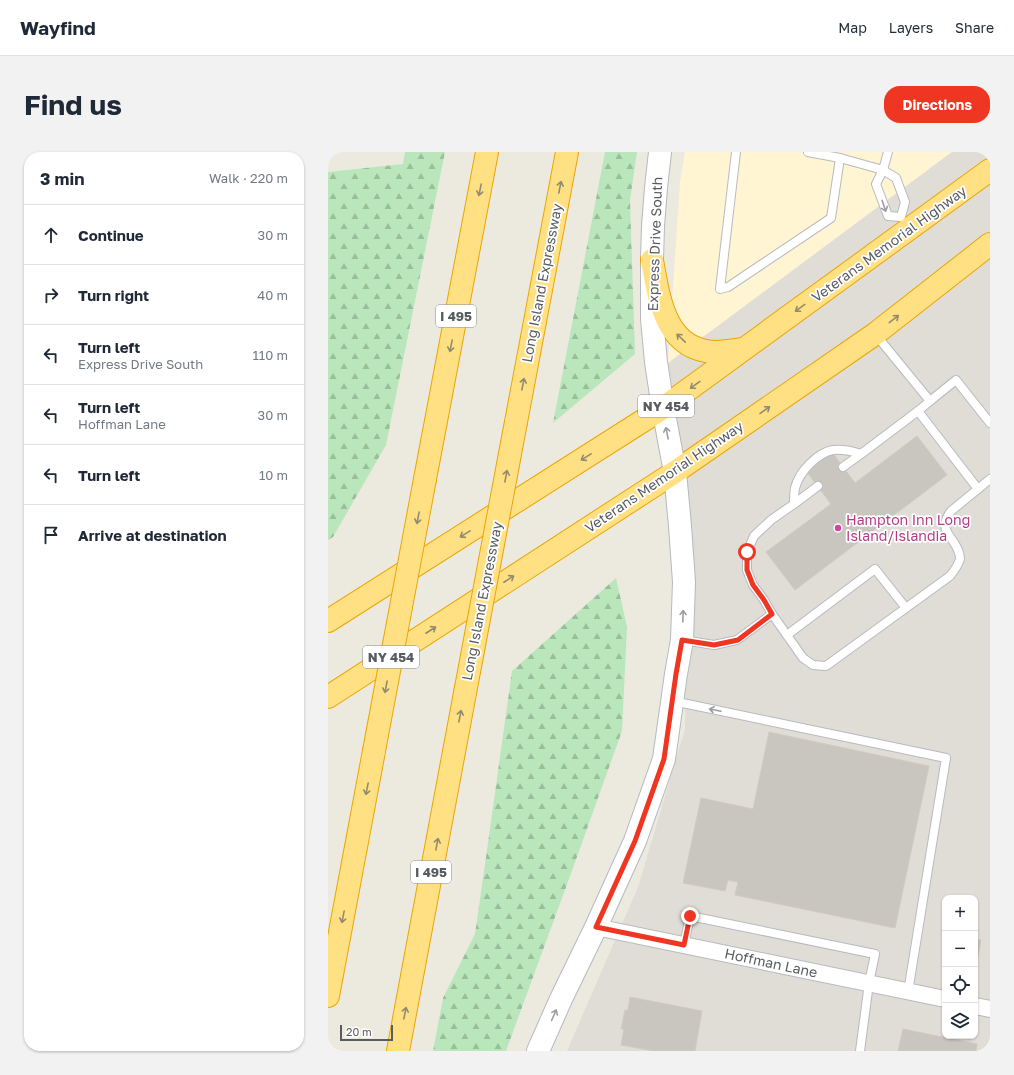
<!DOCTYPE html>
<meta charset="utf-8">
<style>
body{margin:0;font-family:"Golos Text",sans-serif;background:#f2f2f3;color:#1f2937}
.controls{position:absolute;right:12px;bottom:12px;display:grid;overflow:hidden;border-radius:8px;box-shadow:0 1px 3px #0004}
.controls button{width:36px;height:36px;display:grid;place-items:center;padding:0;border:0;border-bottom:1px solid #e0e1e3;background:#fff;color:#1f2937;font:20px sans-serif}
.scale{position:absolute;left:12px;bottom:10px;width:53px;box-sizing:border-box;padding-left:4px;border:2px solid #585c61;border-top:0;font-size:11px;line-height:14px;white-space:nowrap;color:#585c61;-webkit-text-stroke:3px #fff;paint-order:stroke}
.stop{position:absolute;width:12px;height:12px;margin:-9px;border:3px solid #ef3623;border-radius:50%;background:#fff}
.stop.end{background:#ef3623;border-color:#fff;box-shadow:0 1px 4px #0008}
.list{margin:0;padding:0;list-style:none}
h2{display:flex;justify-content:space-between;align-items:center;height:52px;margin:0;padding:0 16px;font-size:17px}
h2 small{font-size:13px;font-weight:400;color:#747a83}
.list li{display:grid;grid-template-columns:26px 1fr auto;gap:12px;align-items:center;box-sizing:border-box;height:60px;padding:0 16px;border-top:1px solid #e0e1e3}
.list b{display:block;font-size:15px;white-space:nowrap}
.list p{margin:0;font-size:13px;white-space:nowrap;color:#747a83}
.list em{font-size:13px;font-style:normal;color:#747a83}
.icon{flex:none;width:22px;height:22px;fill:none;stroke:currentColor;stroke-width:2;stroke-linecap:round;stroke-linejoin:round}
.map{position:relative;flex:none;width:662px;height:899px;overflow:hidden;border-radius:16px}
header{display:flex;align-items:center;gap:24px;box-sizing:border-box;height:56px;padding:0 20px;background:#fff;border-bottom:1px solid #e0e1e3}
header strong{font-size:19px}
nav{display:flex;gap:22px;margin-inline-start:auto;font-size:14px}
.intro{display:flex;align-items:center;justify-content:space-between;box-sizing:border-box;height:96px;padding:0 24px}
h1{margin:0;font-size:28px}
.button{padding:10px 18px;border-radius:16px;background:#ef3623;color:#fff;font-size:14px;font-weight:700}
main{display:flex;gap:24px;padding:0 24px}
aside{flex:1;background:#fff;border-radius:16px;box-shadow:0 1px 3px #0004}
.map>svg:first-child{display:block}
.commercial{fill:#fff5d2}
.industrial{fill:#e0ddd7;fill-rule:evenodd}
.forest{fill:url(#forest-firs)}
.building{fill:#c9c6bf;stroke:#d1cbbe}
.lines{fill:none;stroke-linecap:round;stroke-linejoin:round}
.lane-casing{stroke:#b8babf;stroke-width:10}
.street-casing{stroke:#b8babf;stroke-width:18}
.secondary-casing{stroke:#b5b9bf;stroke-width:24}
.highway-casing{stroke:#eca500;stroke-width:24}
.lane{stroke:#fff;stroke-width:8}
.street{stroke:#fff;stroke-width:16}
.secondary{stroke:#fff;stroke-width:22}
.highway{stroke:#ffe184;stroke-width:22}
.highway-bridge-casing{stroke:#eca500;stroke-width:24;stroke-linecap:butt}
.highway-bridge{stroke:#ffe184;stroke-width:22}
.oneway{stroke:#928b6d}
.oneway2{stroke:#9b9da0}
.route{stroke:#ef3623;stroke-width:5}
.hotel-dot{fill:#d1479c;stroke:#fff;stroke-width:1.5}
.labels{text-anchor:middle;stroke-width:3.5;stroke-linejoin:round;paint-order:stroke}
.shield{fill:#fff;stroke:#8a8d90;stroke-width:1}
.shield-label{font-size:13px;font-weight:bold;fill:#585c61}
.street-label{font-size:14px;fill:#585c61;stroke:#fff}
.hotel-label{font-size:14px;fill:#b23c85;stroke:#fff;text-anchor:start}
</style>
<header>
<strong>Wayfind</strong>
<nav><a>Map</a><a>Layers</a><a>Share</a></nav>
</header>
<div class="intro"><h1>Find us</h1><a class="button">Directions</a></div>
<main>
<aside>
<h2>3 min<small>Walk · 220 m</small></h2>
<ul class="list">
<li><svg class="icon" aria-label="ahead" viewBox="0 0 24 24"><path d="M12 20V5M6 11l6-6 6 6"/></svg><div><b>Continue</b></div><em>30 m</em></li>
<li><svg class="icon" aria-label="right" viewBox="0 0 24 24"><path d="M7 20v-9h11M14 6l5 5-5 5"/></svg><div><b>Turn right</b></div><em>40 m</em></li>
<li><svg class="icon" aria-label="left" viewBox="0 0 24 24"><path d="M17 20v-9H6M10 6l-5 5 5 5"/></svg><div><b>Turn left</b><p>Express Drive South</p></div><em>110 m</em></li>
<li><svg class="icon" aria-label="left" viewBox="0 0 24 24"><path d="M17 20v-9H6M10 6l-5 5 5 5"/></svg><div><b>Turn left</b><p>Hoffman Lane</p></div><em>30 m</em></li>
<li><svg class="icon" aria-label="left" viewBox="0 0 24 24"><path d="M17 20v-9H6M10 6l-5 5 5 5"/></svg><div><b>Turn left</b></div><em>10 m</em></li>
<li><svg class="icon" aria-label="arrive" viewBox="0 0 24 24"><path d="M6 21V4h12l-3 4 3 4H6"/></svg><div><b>Arrive at destination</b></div></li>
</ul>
</aside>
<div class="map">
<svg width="662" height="899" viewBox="0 0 662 899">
<defs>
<pattern id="forest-firs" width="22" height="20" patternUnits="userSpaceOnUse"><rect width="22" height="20" fill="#bae6bb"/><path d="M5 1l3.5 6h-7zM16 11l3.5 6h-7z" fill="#9abe9b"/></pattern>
</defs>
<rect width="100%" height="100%" fill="#eceadf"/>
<polygon class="commercial" points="357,0 624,0 340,211 352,30"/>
<path class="industrial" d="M 624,0 L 662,0 L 662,899 L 239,899 L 310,735 L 357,577 L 359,431 L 340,211 ZM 617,746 L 647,746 L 647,884 L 617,884 Z"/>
<g class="forest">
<polygon points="77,0 117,0 58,293 5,385 0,388 0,20 75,12"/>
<polygon points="277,0 309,0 302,48 307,202 225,271"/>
<polygon points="288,426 299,475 294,579 245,716 178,899 105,899 115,846 147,782 159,698 184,519"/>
</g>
<g class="building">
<polygon points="589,284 619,323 467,438 438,400 503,352 479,320 504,300 527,331"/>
<polygon points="441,580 601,614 567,776 407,743 410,730 400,728 397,739 355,731 373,646 425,657"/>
<polygon points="647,787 653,788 650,805 647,804"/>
<polygon points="302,845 374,859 367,899 326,899 293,893 296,877 293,877 297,858 300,858"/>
<polygon points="575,877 649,892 648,899 570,899"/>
</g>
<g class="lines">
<defs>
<g id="lane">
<polyline points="408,0 392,137 400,135 503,66 512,6 555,18 568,26 577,50 573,65 560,64 548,32 555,18 560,0"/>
<polyline points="480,0 512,6"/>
<polyline points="602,249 628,228 662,271"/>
<polyline points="590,259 650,337"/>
<polyline points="515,315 533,302"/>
<polyline points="466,352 490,334"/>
<path d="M 444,462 L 475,506 L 485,513 L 498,514 L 622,424 C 626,419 630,414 632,407 C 632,405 632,404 631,401 C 626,383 608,380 623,359 L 662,327"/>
<polyline points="459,483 547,417 578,456"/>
<path d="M 355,488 L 386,493 L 409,488 L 444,462 L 436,448 L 425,433 L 419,418 L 419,400 L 426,384 L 443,368 L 466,352 C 466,346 466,341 467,336 C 471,320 489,301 505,298 C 515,297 524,299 533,302 L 590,259 L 602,249 L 548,183"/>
<polyline points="345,549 618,606 580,840"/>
<polyline points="356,793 362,764 547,802 541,831 532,899"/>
</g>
<g id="street">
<polyline points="268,775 617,847"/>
<polyline points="647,854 662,857"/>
</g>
<polyline id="secondary" points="210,899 233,847 268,775 307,689 336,607 348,522 354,488 356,430 352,374 347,320 335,256 328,210 324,167 324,108 325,74 328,36 332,0"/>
<g id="highway">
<path d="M 324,108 C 331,147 337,198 387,200 C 397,200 406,198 415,197"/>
<polyline points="188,270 239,0"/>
<polyline points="97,327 159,0"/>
<polyline points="0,469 335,256 662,18"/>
<polyline points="0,545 347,320 547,182 662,92"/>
<polyline points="0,844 46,599"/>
<polyline points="70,899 137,541"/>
</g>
</defs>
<use href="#lane" class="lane-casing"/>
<use href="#street" class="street-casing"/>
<use href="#secondary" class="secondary-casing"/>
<use href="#highway" class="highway-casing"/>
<use href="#lane" class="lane"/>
<use href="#street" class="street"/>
<use href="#secondary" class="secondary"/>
<use href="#highway" class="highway"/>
<defs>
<g id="highway-bridge">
<polyline points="137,541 188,270"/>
<polyline points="46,599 97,327"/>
</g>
</defs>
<use href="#highway-bridge" class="highway-bridge-casing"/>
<use href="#highway-bridge" class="highway-bridge"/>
</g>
<defs><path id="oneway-shaft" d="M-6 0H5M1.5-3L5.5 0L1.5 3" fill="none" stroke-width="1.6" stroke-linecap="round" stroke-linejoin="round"/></defs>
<g class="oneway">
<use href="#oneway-shaft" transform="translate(232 35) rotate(-79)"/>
<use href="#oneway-shaft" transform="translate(152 38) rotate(101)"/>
<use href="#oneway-shaft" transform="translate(472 156) rotate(144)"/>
<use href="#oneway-shaft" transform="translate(566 167) rotate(-38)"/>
<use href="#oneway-shaft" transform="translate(353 186) rotate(-136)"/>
<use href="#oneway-shaft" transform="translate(123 194) rotate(101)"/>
<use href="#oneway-shaft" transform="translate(195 232) rotate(-79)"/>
<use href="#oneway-shaft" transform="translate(367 233) rotate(144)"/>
<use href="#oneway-shaft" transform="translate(437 258) rotate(-35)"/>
<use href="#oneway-shaft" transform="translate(258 305) rotate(148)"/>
<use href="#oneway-shaft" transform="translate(178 324) rotate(-79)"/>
<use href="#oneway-shaft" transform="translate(90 366) rotate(101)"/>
<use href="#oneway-shaft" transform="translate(137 382) rotate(148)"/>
<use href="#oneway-shaft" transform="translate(181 427) rotate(-33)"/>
<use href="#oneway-shaft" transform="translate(103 478) rotate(-33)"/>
<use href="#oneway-shaft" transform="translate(58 535) rotate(101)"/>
<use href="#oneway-shaft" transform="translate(132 564) rotate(-79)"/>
<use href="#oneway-shaft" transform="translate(39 637) rotate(101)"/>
<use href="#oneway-shaft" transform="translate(109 692) rotate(-79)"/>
<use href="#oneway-shaft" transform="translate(15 765) rotate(101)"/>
<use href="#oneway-shaft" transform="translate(77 861) rotate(-79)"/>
</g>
<g class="oneway2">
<use href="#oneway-shaft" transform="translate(556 54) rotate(71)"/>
<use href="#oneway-shaft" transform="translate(339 281) rotate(-101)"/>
<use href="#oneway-shaft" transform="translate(355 464) rotate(-88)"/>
<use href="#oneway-shaft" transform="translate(387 558) rotate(-168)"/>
<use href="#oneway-shaft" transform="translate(226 863) rotate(-66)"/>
</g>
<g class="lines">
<polyline class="route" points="362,764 356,793 268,775 307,689 336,607 348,522 354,488 386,493 410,488 444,462 436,448 425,433 419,418 419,400"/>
</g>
<circle class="hotel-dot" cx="510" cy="376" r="4"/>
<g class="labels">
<g class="shield">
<rect x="108" y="153" width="40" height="22" rx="3"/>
<rect x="310" y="243" width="56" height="22" rx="3"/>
<rect x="35" y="494" width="56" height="22" rx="3"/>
<rect x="83" y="709" width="40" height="22" rx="3"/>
</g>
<g class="shield-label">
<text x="128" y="169">I 495</text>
<text x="338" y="259">NY 454</text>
<text x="63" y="510">NY 454</text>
<text x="103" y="725">I 495</text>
</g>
<g class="street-label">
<text transform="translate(327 92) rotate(-88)" y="5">Express Drive South</text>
<text transform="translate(561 92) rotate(-36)" y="5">Veterans Memorial Highway</text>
<text transform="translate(214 131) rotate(-79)" y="5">Long Island Expressway</text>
<text transform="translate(336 325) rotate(-34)" y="5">Veterans Memorial Highway</text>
<text transform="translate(154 449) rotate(-79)" y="5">Long Island Expressway</text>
<text transform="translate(443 811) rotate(12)" y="5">Hoffman Lane</text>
</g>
<g class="hotel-label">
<text x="518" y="373">Hampton Inn Long<tspan x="518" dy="16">Island/Islandia</tspan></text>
</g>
</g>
</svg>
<div class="controls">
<button>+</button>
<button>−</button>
<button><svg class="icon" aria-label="locate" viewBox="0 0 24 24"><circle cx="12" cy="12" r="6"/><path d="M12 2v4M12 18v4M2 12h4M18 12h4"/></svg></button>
<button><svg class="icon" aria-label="layers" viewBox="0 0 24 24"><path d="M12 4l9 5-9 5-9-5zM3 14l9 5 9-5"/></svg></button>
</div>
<div class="scale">20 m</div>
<div class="stop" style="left:419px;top:400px"></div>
<div class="stop end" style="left:362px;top:764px"></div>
</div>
</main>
